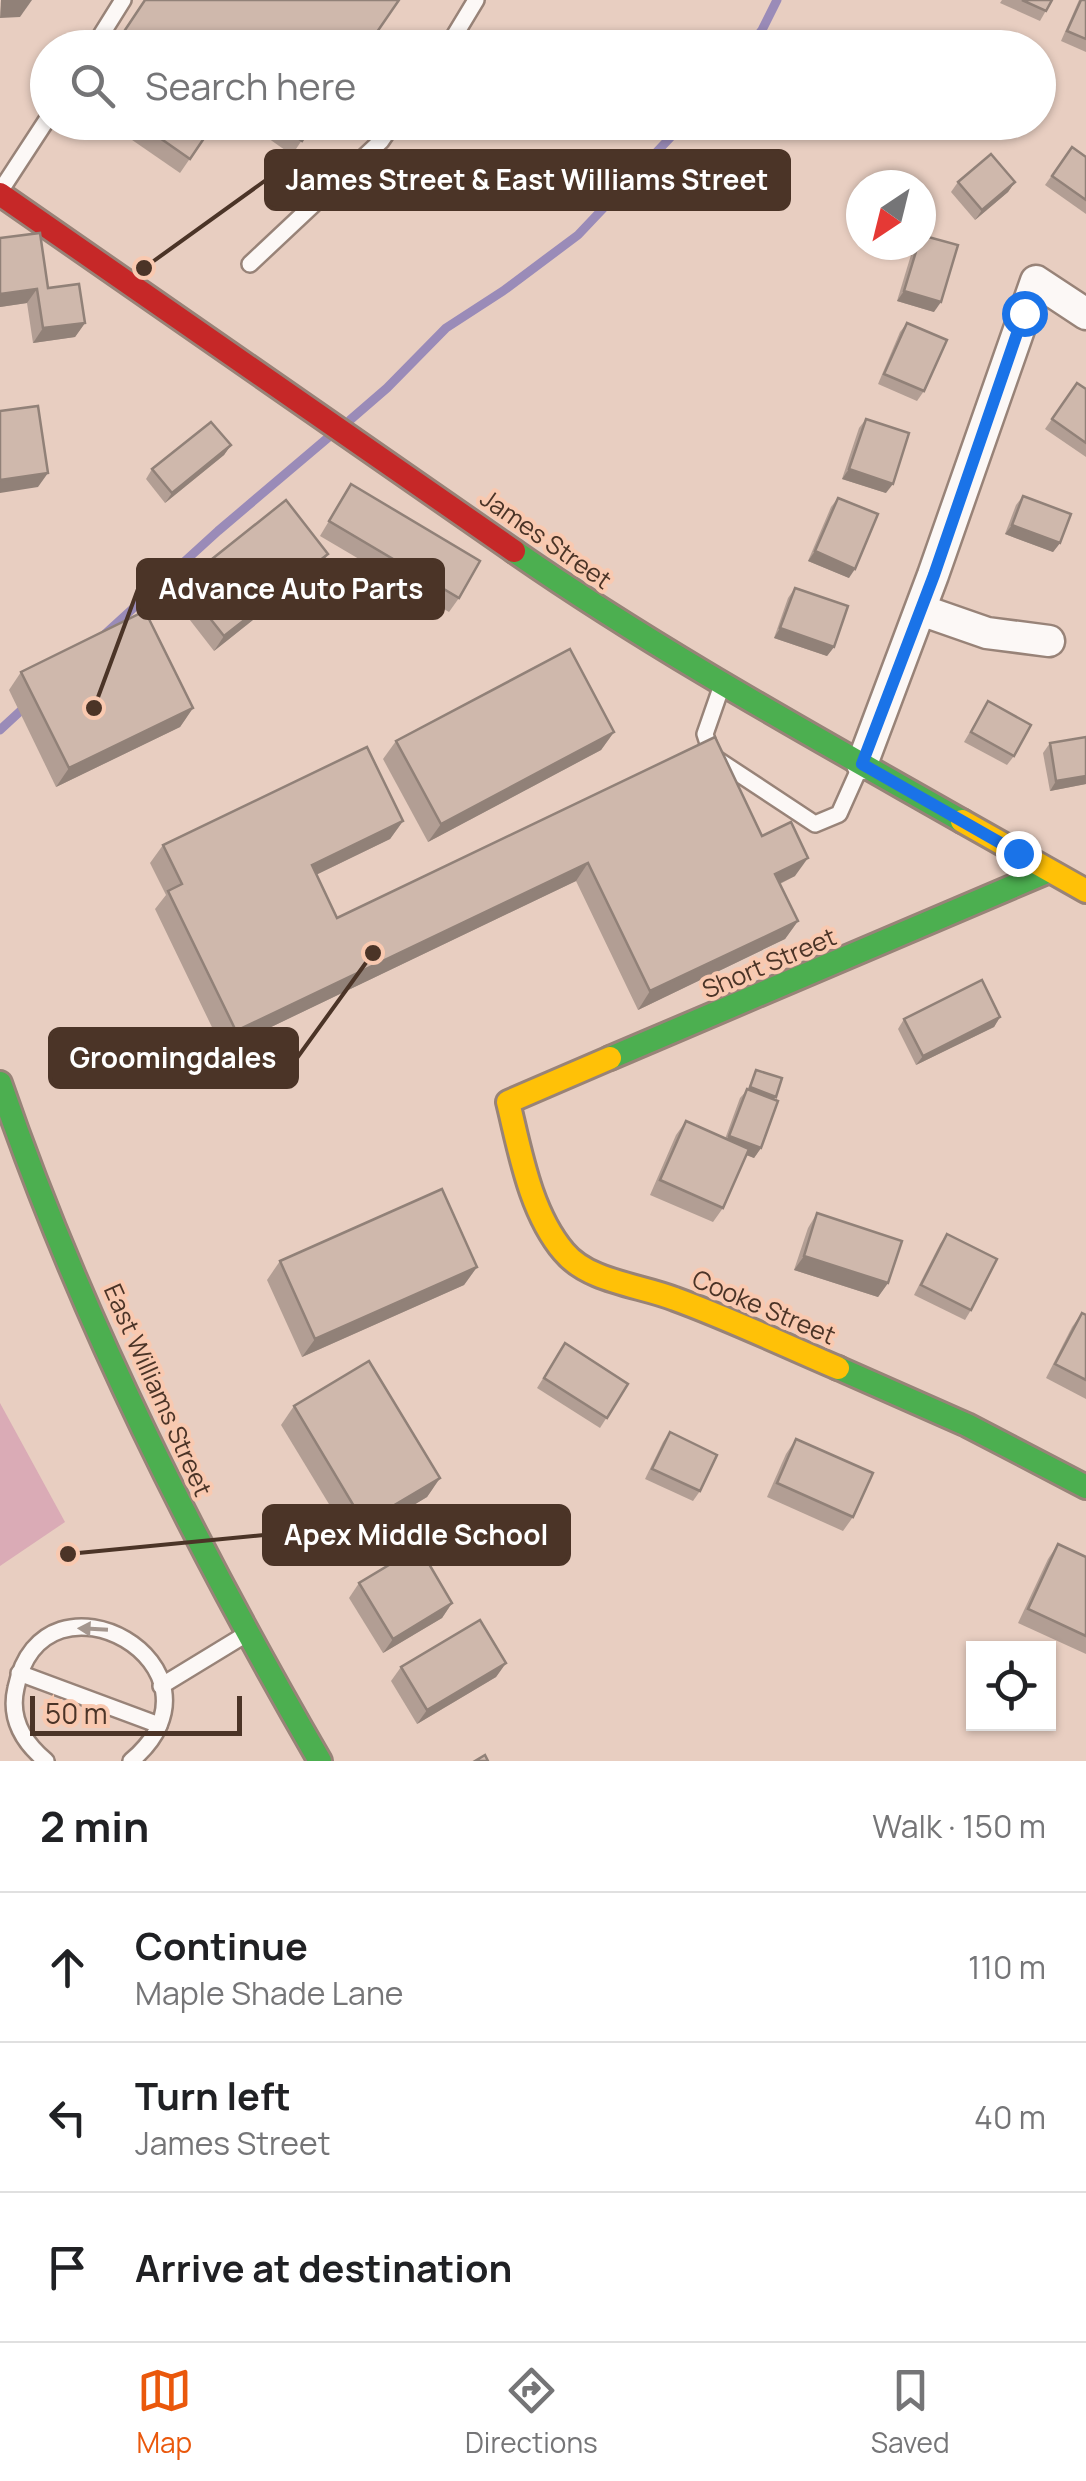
<!DOCTYPE html>
<meta charset="utf-8">
<style>
body{margin:0;font-family:Manrope,sans-serif;background:#f6f6f6;color:#202124}
.controls{position:absolute;right:30px;bottom:30px;display:grid;overflow:hidden;border-radius:0px;box-shadow:0 2px 8px #0004}
.controls button{width:90px;height:90px;display:grid;place-items:center;padding:0;border:0;border-bottom:2px solid #e0e0e0;background:#fff;color:#202124;font:50px sans-serif}
.compass{position:absolute;left:846px;top:170px;width:90px;height:90px;border-radius:50%;background:#fff;box-shadow:0 2px 8px #0004;rotate:215deg}
.scale{position:absolute;left:30px;bottom:25px;width:212px;box-sizing:border-box;padding-left:10px;border:5px solid #4b3427;border-top:0;font-size:28px;line-height:35px;white-space:nowrap;color:#4b3427;-webkit-text-stroke:8px #f9c9b0;paint-order:stroke}
.stop{position:absolute;width:30px;height:30px;margin:-22px;border:8px solid #1a73e8;border-radius:50%;background:#fff}
.stop.end{background:#1a73e8;border-color:#fff;box-shadow:0 2px 10px #0008}
.list{margin:0;padding:0;list-style:none}
h2{display:flex;justify-content:space-between;align-items:center;height:130px;margin:0;padding:0 40px;font-size:42px}
h2 small{font-size:32px;font-weight:400;color:#757577}
.list li{display:grid;grid-template-columns:65px 1fr auto;gap:30px;align-items:center;box-sizing:border-box;height:150px;padding:0 40px;border-top:2px solid #e0e0e0}
.list b{display:block;font-size:38px;white-space:nowrap}
.list p{margin:0;font-size:32px;white-space:nowrap;color:#757577}
.list em{font-size:32px;font-style:normal;color:#757577}
.icon{flex:none;width:55px;height:55px;fill:none;stroke:currentColor;stroke-width:2;stroke-linecap:round;stroke-linejoin:round}
.map{position:relative;flex:none;width:1086px;height:1761px;overflow:hidden}
.search{position:absolute;background:#fff;box-shadow:0 2px 8px #0004;left:30px;right:30px;top:30px;height:110px;display:flex;align-items:center;gap:25px;box-sizing:border-box;padding:0 35px;border-radius:55px;color:#757577;font-size:38px}
.sheet{height:580px;background:#fff}
nav{display:flex;justify-content:space-around;align-items:center;box-sizing:border-box;height:140px;border-top:2px solid #e0e0e0;background:#fff;font-size:28px;color:#757577}
nav a{display:grid;justify-items:center;gap:5px}
nav .on{color:#ea580c}
.map>svg:first-child{display:block}
.green{fill:#daabb6}
.lines{fill:none;stroke-linecap:round;stroke-linejoin:round}
.stream{stroke:#9a8bb8;stroke-width:9}
.lane-casing{stroke:#988378;stroke-width:20}
.street-casing{stroke:#988378;stroke-width:35}
.fast-casing{stroke:#988378;stroke-width:28}
.slow-casing{stroke:#988378;stroke-width:28}
.jam-casing{stroke:#988378;stroke-width:28}
.lane{stroke:#fcf8f6;stroke-width:15}
.street{stroke:#fcf8f6;stroke-width:30}
.fast{stroke:#4caf50;stroke-width:22}
.slow{stroke:#ffc107;stroke-width:22}
.jam{stroke:#c62828;stroke-width:22}
.wall{fill:#b29e94}
.shaded-wall{fill:#918178}
.building{fill:#cfb8ac;stroke:#918178;stroke-width:2.5}
.oneway{fill:#a4968e}
.route{stroke:#1a73e8;stroke-width:12}
.labels{text-anchor:middle;stroke-width:8;stroke-linejoin:round;paint-order:stroke}
.street-label{font-size:25px;fill:#4b3427;stroke:#f9c9b0}
.leader{fill:none;stroke:#4b3427;stroke-width:4}
.callout-dot{fill:#4b3427;stroke:#f9c9b0;stroke-width:4}
.callout{fill:#4b3427;stroke:#4b3427;stroke-width:4}
.callout-label{font-size:28px;text-anchor:middle;font-weight:bold;fill:#fff}
</style>
<div class="map">
<svg width="1086" height="1761" viewBox="0 0 1086 1761">
<rect width="100%" height="100%" fill="#e8cec1"/>
<polygon class="green" points="0,1403 65,1522 0,1566"/>
<g class="lines">
<g class="stream">
<polyline points="748,48 762,30 777,0"/>
<polyline points="350,420 387,388 446,328 503,291 578,235 685,122"/>
<polyline points="105,634 218,531 330,436"/>
<polyline points="0,730 27,705"/>
</g>
<defs>
<g id="lane">
<polyline points="93,48 123,0"/>
<polyline points="447,48 476,0"/>
<polyline points="1,190 48,118"/>
<polyline points="250,264 381,141 394,122"/>
<polyline points="721,688 705,734 712,756 815,824 839,814 860,767"/>
<polyline points="19,1673 159,1725"/>
<polyline points="161,1686 243,1636"/>
<path d="M 46,1761 C 23,1742 9,1718 16,1688 C 43,1555 242,1667 131,1761"/>
</g>
<g id="street">
<polyline points="921,610 987,633 1049,641"/>
<polyline points="862,764 933,575 1036,281 1086,314"/>
</g>
<g id="fast">
<path d="M 514,551 C 658,651 811,735 962,821"/>
<polyline points="610,1058 1049,871"/>
<path d="M 0,1083 C 81,1319 195,1545 320,1761"/>
<polyline points="838,1368 967,1425 1086,1487"/>
</g>
<g id="slow">
<polyline points="962,821 1086,891"/>
<path d="M 610,1058 L 508,1102 C 520,1151 530,1212 564,1252 C 589,1282 640,1285 675,1299 C 730,1319 784,1345 838,1368"/>
</g>
<polyline id="jam" points="0,194 514,551"/>
</defs>
<use href="#lane" class="lane-casing"/>
<use href="#street" class="street-casing"/>
<use href="#fast" class="fast-casing"/>
<use href="#slow" class="slow-casing"/>
<use href="#jam" class="jam-casing"/>
<use href="#lane" class="lane"/>
<use href="#street" class="street"/>
<use href="#fast" class="fast"/>
<use href="#slow" class="slow"/>
<use href="#jam" class="jam"/>
</g>
<g class="wall">
<polygon points="1002,0 1052,0 1040,21 1000,3"/>
<polygon points="1079,0 1086,0 1086,52 1061,41"/>
<polygon points="106,122 215,122 180,173"/>
<polygon points="245,122 314,122 292,155"/>
<polygon points="1072,147 1086,157 1086,214 1045,185"/>
<polygon points="958,182 1015,182 1008,192 975,220 951,192"/>
<polygon points="0,238 48,288 85,323 75,337 33,343 27,303 0,307"/>
<polygon points="914,245 921,245 934,312 897,301"/>
<polygon points="907,323 924,391 917,401 878,384 900,332"/>
<polygon points="1077,383 1086,389 1086,457 1045,429"/>
<polygon points="866,419 886,493 842,479 859,428"/>
<polygon points="231,445 224,455 165,503 146,479 152,469"/>
<polygon points="351,484 459,598 449,612 320,536"/>
<polygon points="1023,496 1060,543 1053,552 1005,534 1016,505"/>
<polygon points="838,498 849,578 808,561 831,507"/>
<polygon points="318,568 214,651 172,597 182,583"/>
<polygon points="795,588 834,647 827,656 774,638 788,598"/>
<polygon points="21,672 193,708 180,727 56,787 9,690"/>
<polygon points="988,701 1014,756 1007,765 964,742"/>
<polygon points="614,732 601,750 428,842 383,759 396,741"/>
<polygon points="715,737 762,836 795,876 780,884 798,921 785,939 638,1010 576,881 223,1050 155,909 166,895 150,863 163,845 403,821 390,839 316,875 337,918"/>
<polygon points="1086,737 1086,784 1050,791 1043,753 1050,743"/>
<polygon points="1000,1017 994,1027 916,1065 898,1029 904,1019"/>
<polygon points="756,1070 774,1099 761,1148 754,1158 746,1155 723,1208 713,1222 650,1195 676,1135 686,1121 725,1139 740,1098 748,1089"/>
<polygon points="817,1213 888,1283 878,1297 794,1270 808,1228"/>
<polygon points="947,1234 971,1310 965,1320 914,1295 940,1244"/>
<polygon points="280,1261 477,1267 464,1285 302,1357 267,1280"/>
<polygon points="1082,1313 1086,1315 1086,1399 1046,1378 1072,1327"/>
<polygon points="565,1343 628,1384 600,1428 537,1388"/>
<polygon points="294,1406 440,1478 427,1497 352,1542 281,1425"/>
<polygon points="670,1432 700,1491 693,1501 645,1479 663,1442"/>
<polygon points="796,1439 853,1517 843,1531 767,1497 786,1454"/>
<polygon points="1058,1544 1086,1557 1086,1654 1018,1623 1048,1559"/>
<polygon points="359,1583 452,1603 442,1618 383,1653 349,1598"/>
<polygon points="506,1663 496,1677 417,1724 391,1681 401,1667"/>
</g>
<g class="shaded-wall">
<polygon points="1,0 32,0 20,17 0,18"/>
<polygon points="1015,182 1008,192 975,220 982,210"/>
<polygon points="37,289 27,303 0,307 0,294"/>
<polygon points="904,291 941,302 934,312 897,301"/>
<polygon points="85,323 75,337 33,343 43,328"/>
<polygon points="231,445 224,455 165,503 172,493"/>
<polygon points="849,469 893,484 886,493 842,479"/>
<polygon points="48,473 38,487 0,493 0,480"/>
<polygon points="1012,525 1060,543 1053,552 1005,534"/>
<polygon points="815,551 855,569 849,578 808,561"/>
<polygon points="328,554 318,568 214,651 224,636"/>
<polygon points="780,628 834,647 827,656 774,638"/>
<polygon points="193,708 180,727 56,787 69,768"/>
<polygon points="614,732 601,750 428,842 441,824"/>
<polygon points="1086,776 1086,784 1050,791 1056,781"/>
<polygon points="403,821 390,839 299,883 312,865"/>
<polygon points="808,858 795,876 762,892 775,874"/>
<polygon points="588,863 576,881 223,1050 236,1031"/>
<polygon points="798,921 785,939 638,1010 650,991"/>
<polygon points="1000,1017 994,1027 916,1065 923,1056"/>
<polygon points="750,1087 776,1097 772,1101 747,1092"/>
<polygon points="729,1136 761,1148 754,1158 722,1145"/>
<polygon points="804,1256 888,1283 878,1297 794,1270"/>
<polygon points="477,1267 464,1285 302,1357 315,1339"/>
<polygon points="440,1478 427,1497 352,1542 364,1523"/>
<polygon points="452,1603 442,1618 383,1653 393,1639"/>
<polygon points="506,1663 496,1677 417,1724 427,1710"/>
</g>
<g class="building">
<polygon points="145,0 399,0 366,48 113,48"/>
<polygon points="1022,0 1052,0 1046,11"/>
<polygon points="1081,0 1086,0 1086,39 1067,31"/>
<polygon points="137,122 215,122 190,159"/>
<polygon points="275,122 314,122 302,141"/>
<polygon points="1072,147 1086,157 1086,200 1052,176"/>
<polygon points="991,154 1015,182 982,210 958,182"/>
<polygon points="40,233 48,288 79,284 85,323 43,328 37,289 0,294 0,238"/>
<polygon points="921,235 958,245 941,302 904,291 918,245 921,245"/>
<polygon points="907,323 947,340 924,391 884,374"/>
<polygon points="1077,383 1086,389 1086,443 1052,419"/>
<polygon points="38,406 48,473 0,480 0,411"/>
<polygon points="866,419 909,433 893,484 849,469"/>
<polygon points="211,422 231,445 172,493 152,469"/>
<polygon points="351,484 480,561 459,598 329,521"/>
<polygon points="1023,496 1071,514 1060,543 1012,525"/>
<polygon points="838,498 878,514 855,569 815,551"/>
<polygon points="286,500 328,554 224,636 182,583"/>
<polygon points="795,588 848,606 834,647 780,628"/>
<polygon points="145,611 193,708 69,768 21,672"/>
<polygon points="570,649 614,732 441,824 396,741"/>
<polygon points="988,701 1031,725 1014,756 971,732"/>
<polygon points="715,737 762,836 791,822 808,858 775,874 798,921 650,991 588,863 236,1031 168,891 182,884 163,845 367,747 403,821 312,865 337,918"/>
<polygon points="1086,737 1086,776 1056,781 1050,743"/>
<polygon points="982,980 1000,1017 923,1056 904,1019"/>
<polygon points="756,1070 782,1078 776,1097 750,1087"/>
<polygon points="747,1089 778,1101 761,1148 729,1136"/>
<polygon points="686,1121 749,1149 723,1208 660,1180"/>
<polygon points="442,1189 477,1267 315,1339 280,1261"/>
<polygon points="817,1213 902,1241 888,1283 804,1256"/>
<polygon points="947,1234 997,1259 971,1310 921,1285"/>
<polygon points="1082,1313 1086,1315 1086,1380 1055,1364"/>
<polygon points="565,1343 628,1384 607,1418 544,1378"/>
<polygon points="369,1361 440,1478 364,1523 294,1406"/>
<polygon points="670,1432 717,1455 700,1491 652,1469"/>
<polygon points="796,1439 873,1473 853,1517 777,1483"/>
<polygon points="1058,1544 1086,1557 1086,1636 1028,1609"/>
<polygon points="419,1547 452,1603 393,1639 359,1583"/>
<polygon points="480,1620 506,1663 427,1710 401,1667"/>
<polygon points="485,1755 488,1761 475,1761"/>
</g>
<defs><path id="oneway-solid" d="M-6-.8H1V-3.2L6.5 0L1 3.2V.8H-6Z" transform="scale(2.5)"/></defs>
<use class="oneway" href="#oneway-solid" transform="translate(93 1629) rotate(-177)"/>
<g class="lines">
<polyline class="route" points="1018,853 862,764 934,575 1024,313"/>
</g>
<g class="labels">
<g class="street-label">
<text transform="translate(546 539) rotate(35)" y="9">James Street</text>
<text transform="translate(769 963) rotate(-23)" y="9">Short Street</text>
<text transform="translate(764 1307) rotate(23)" y="9">Cooke Street</text>
<text transform="translate(158 1390) rotate(66)" y="9">East Williams Street</text>
</g>
</g>
<path class="leader" d="M144 268L266 180M94 708L138 589M373 953L297 1058M68 1554L264 1535"/>
<g class="callout-dot">
<circle cx="144" cy="268" r="10"/>
<circle cx="94" cy="708" r="10"/>
<circle cx="373" cy="953" r="10"/>
<circle cx="68" cy="1554" r="10"/>
</g>
<g class="callout">
<rect x="266" y="151" width="523" height="58" rx="10"/>
<rect x="138" y="560" width="305" height="58" rx="10"/>
<rect x="50" y="1029" width="247" height="58" rx="10"/>
<rect x="264" y="1506" width="305" height="58" rx="10"/>
</g>
<g class="callout-label">
<text x="527" y="190">James Street &amp; East Williams Street</text>
<text x="291" y="599">Advance Auto Parts</text>
<text x="173" y="1068">Groomingdales</text>
<text x="416" y="1545">Apex Middle School</text>
</g>
</svg>
<div class="controls">
<button><svg class="icon" aria-label="locate" viewBox="0 0 24 24"><circle cx="12" cy="12" r="6"/><path d="M12 2v4M12 18v4M2 12h4M18 12h4"/></svg></button>
</div>
<svg class="compass" viewBox="-18 -18 36 36"><path d="M0-13l5 13h-10z" fill="#e53935"/><path d="M0 13l5-13h-10z" fill="#757577"/></svg>
<div class="scale">50 m</div>
<div class="stop" style="left:1024px;top:313px"></div>
<div class="stop end" style="left:1018px;top:853px"></div>
<div class="search"><svg class="icon" aria-label="search" viewBox="0 0 24 24"><circle cx="10" cy="10" r="6"/><path d="M15 15l6 6"/></svg>Search here</div>
</div>
<section class="sheet">
<h2>2 min<small>Walk · 150 m</small></h2>
<ul class="list">
<li><svg class="icon" aria-label="ahead" viewBox="0 0 24 24"><path d="M12 20V5M6 11l6-6 6 6"/></svg><div><b>Continue</b><p>Maple Shade Lane</p></div><em>110 m</em></li>
<li><svg class="icon" aria-label="left" viewBox="0 0 24 24"><path d="M17 20v-9H6M10 6l-5 5 5 5"/></svg><div><b>Turn left</b><p>James Street</p></div><em>40 m</em></li>
<li><svg class="icon" aria-label="arrive" viewBox="0 0 24 24"><path d="M6 21V4h12l-3 4 3 4H6"/></svg><div><b>Arrive at destination</b></div></li>
</ul>
</section>
<nav>
<a class="on"><svg class="icon" aria-label="map" viewBox="0 0 24 24"><path d="M3 6l6-2 6 2 6-2v14l-6 2-6-2-6 2zM9 4v14M15 6v14"/></svg>Map</a>
<a><svg class="icon" aria-label="directions" viewBox="0 0 24 24"><path d="M12 3l9 9-9 9-9-9zM9 14v-3h6M13 9l2 2-2 2"/></svg>Directions</a>
<a><svg class="icon" aria-label="saved" viewBox="0 0 24 24"><path d="M7 4h10v16l-5-4-5 4z"/></svg>Saved</a>
</nav>
